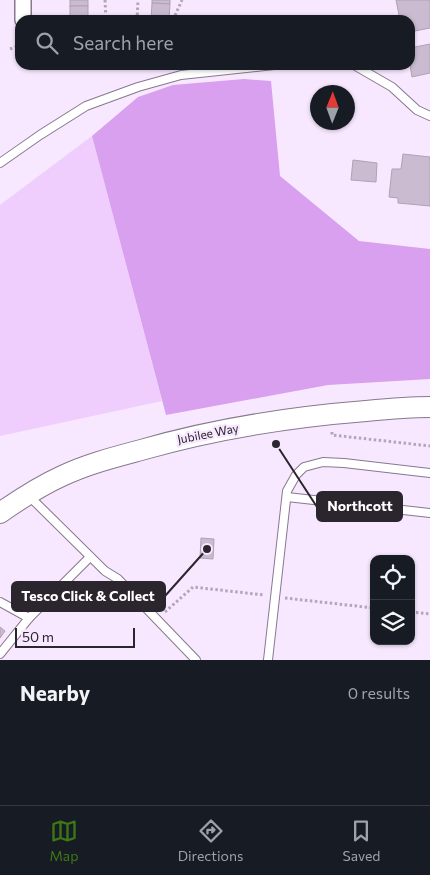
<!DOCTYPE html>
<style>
body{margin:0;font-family:Commissioner,sans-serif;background:#20242c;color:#f1f3f6}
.controls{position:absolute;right:15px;bottom:15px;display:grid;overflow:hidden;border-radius:10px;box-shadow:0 1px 4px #0004}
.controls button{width:45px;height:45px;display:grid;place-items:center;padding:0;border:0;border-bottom:1px solid #363941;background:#171b24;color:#f1f3f6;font:25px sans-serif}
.compass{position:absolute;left:310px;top:85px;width:45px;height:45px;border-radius:50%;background:#171b24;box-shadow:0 1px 4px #0004;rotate:1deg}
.scale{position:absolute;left:15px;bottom:12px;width:120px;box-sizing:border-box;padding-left:5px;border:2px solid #2b252e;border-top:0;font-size:14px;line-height:18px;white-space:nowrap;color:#2b252e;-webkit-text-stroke:4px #f8e8ff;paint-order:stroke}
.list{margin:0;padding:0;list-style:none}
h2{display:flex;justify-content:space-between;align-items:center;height:65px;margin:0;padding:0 20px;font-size:21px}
h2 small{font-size:16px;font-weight:400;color:#9ea1a6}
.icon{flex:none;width:28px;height:28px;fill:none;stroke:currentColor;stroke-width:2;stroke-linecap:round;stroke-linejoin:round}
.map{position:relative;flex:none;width:430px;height:660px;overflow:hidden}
.search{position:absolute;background:#171b24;box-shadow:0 1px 4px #0004;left:15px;right:15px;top:15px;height:55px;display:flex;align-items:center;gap:12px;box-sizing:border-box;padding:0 18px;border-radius:15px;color:#9ea1a6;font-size:19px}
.sheet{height:145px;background:#171b24}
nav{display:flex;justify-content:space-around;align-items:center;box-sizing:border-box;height:70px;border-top:1px solid #363941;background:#171b24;font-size:14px;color:#9ea1a6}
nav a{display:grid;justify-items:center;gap:2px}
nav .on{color:#3c7914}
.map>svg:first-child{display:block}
.green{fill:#efcdfc}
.forest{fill:#d8a0ee}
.building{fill:#cbbbd1;stroke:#b1a1b7}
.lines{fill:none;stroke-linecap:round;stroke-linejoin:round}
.service-casing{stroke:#87788d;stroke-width:10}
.minor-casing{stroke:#87788d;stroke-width:18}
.tertiary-casing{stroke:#87788d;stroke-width:22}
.path{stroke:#b3a6b9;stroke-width:3;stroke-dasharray:2.5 2.5;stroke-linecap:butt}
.service{stroke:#fff;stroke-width:8}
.minor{stroke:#fff;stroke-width:15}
.tertiary{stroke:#fff;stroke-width:20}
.labels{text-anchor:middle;stroke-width:4.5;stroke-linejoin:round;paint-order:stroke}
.street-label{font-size:12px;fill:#2b252e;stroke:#f8e8ff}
.leader{fill:none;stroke:#2b252e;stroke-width:2}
.callout-dot{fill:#2b252e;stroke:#f8e8ff;stroke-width:2}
.callout{fill:#2b252e;stroke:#2b252e;stroke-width:2}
.callout-label{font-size:14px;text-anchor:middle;font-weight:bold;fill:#fff}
</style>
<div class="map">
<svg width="430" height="660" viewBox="0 0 430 660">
<rect width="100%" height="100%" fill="#f8e8ff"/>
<polygon class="green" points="92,136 162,401 0,436 0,205"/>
<polygon class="forest" points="244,79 271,81 280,176 359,241 430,249 430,379 328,385 166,415 92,136 138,97 173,85"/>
<g class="building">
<rect x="70" y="0" width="18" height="6"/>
<polygon points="152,0 170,0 170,4 152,3"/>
<polygon points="396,0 430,0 430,28 410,32 410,20 400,20"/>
<polygon points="152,3 170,4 169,20 151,20"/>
<rect x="70" y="6" width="18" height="14"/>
<polygon points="430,44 430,73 412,77 410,65 410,48"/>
<polygon points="403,154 430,157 430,206 398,203 398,198 389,197 392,169 401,169"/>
<polygon points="353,160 377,163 376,182 351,180"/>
<polygon points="201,538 214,539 213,559 200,558"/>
<polygon points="0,627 5,631 0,638"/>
</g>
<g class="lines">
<defs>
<g id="service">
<polyline points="354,65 392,87 417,110 430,116"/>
<polyline points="0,163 40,135 86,106 138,87 181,75 274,65"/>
<polyline points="29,496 105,571 118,579 196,660"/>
<polyline points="287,497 430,513"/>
<polyline points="0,602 29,618"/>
<polyline points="0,654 29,618 90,557"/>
<polyline points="268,660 287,491 296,475 304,467 323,462 344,463 430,473"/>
</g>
<polyline id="minor" points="23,0 23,20"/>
<path id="tertiary" d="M 0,513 C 20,499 40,486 62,476 C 87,464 115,457 141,450 C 214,429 290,417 366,411 C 387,409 408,407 430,407"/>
</defs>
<use href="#service" class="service-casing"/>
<use href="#minor" class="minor-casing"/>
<use href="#tertiary" class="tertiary-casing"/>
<g class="path">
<polyline points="105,0 106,20"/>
<polyline points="137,20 138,0"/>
<polyline points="173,20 182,0"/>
<polyline points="10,49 20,45"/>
<polyline points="332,432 332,435 430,446"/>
<polyline points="285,598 374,608"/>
<polyline points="165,612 193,587 264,595"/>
<polyline points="411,612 430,614"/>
</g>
<use href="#service" class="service"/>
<use href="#minor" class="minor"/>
<use href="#tertiary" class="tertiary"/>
</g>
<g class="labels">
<g class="street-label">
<text transform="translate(208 434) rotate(-11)" y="4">Jubilee Way</text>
</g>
</g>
<path class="leader" d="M276 444L317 507M207 549L165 596"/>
<g class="callout-dot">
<circle cx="276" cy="444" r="5"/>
<circle cx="207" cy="549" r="5"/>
</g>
<g class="callout">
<rect x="317" y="492" width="85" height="29" rx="5"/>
<rect x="12" y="582" width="153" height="29" rx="5"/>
</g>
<g class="callout-label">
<text x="360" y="511">Northcott</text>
<text x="88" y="601">Tesco Click &amp; Collect</text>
</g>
</svg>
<div class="controls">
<button><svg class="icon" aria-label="locate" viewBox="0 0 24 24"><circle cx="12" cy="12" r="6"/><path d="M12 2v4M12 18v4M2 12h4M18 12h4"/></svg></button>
<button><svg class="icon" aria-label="layers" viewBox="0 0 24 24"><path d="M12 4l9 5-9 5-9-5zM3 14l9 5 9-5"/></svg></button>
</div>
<svg class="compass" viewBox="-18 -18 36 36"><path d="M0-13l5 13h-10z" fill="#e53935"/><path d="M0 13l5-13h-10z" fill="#9ea1a6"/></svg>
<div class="scale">50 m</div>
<div class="search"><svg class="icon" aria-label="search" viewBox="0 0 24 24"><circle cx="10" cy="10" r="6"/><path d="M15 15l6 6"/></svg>Search here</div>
</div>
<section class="sheet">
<h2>Nearby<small>0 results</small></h2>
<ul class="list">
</ul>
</section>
<nav>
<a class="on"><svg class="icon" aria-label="map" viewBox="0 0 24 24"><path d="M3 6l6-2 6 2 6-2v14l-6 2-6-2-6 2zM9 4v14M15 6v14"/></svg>Map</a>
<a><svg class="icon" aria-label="directions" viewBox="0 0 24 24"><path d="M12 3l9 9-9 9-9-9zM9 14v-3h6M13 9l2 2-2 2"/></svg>Directions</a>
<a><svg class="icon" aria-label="saved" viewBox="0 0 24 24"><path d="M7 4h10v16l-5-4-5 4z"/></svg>Saved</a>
</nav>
